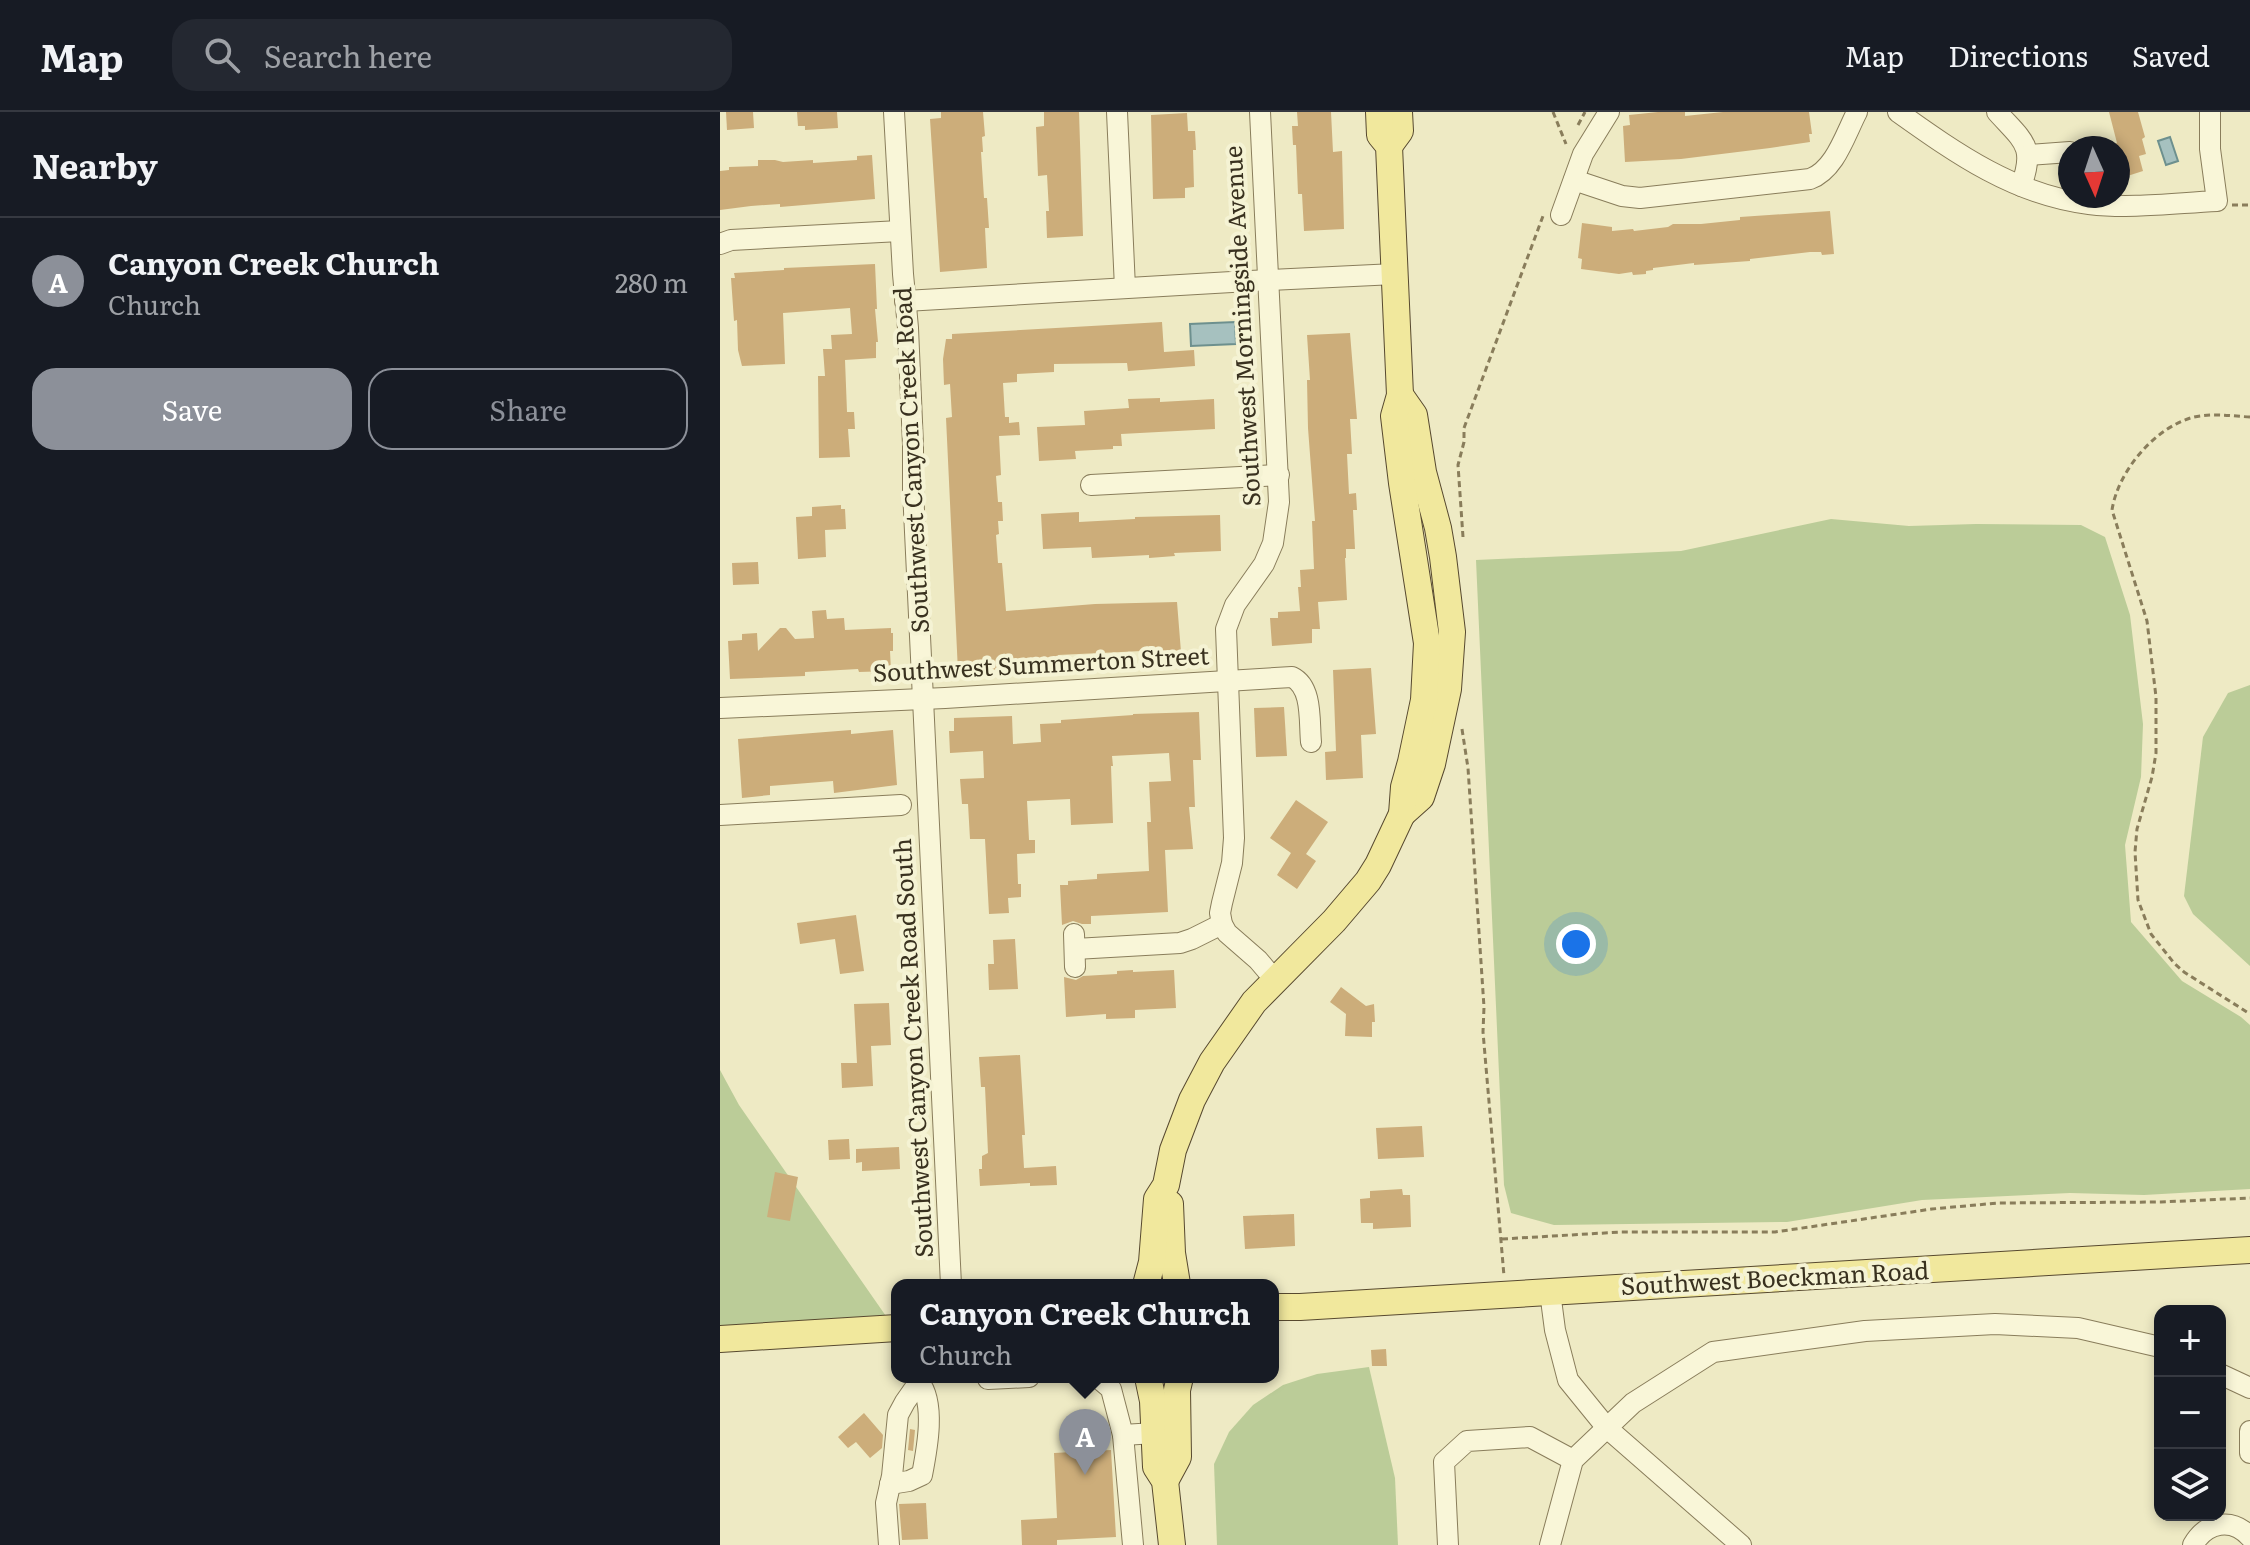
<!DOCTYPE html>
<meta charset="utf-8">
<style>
body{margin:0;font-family:Literata,serif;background:#242831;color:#f1f3f6}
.controls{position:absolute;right:24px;bottom:24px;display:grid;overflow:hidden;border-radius:16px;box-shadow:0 4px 12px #0003}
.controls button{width:72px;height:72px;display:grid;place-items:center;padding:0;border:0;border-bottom:2px solid #363941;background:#171b24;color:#f1f3f6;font:40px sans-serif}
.compass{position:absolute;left:1338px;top:24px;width:72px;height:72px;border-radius:50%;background:#171b24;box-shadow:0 4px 12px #0003;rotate:177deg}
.you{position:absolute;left:856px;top:832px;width:28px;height:28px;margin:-20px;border:6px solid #fff;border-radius:50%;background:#1a73e8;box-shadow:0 0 0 12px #1a73e833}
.badge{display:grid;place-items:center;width:52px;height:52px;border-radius:50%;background:#8c9099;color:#fff;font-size:26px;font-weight:700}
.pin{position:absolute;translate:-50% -66px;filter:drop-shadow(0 2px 4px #0008)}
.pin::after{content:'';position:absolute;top:42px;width:28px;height:24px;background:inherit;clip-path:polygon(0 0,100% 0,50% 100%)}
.popup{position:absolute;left:171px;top:1167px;width:388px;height:104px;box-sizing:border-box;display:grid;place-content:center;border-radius:16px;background:#171b24;filter:drop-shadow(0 2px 6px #0005);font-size:26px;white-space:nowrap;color:#9ea1a6}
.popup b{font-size:30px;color:#f1f3f6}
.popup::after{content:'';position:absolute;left:50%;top:100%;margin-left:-16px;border:16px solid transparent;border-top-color:#171b24}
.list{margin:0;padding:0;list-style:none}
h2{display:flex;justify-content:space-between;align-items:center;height:104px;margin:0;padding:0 32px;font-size:34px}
h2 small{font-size:26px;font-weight:400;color:#9ea1a6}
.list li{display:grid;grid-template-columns:52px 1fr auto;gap:24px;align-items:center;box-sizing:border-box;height:128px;padding:0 32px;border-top:2px solid #363941}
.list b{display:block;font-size:30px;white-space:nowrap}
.list p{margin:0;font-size:26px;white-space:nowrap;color:#9ea1a6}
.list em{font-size:26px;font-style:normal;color:#9ea1a6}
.actions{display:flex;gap:16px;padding:24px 32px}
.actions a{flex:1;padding:18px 0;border:2px solid #8c9099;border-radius:24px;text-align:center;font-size:28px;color:#8c9099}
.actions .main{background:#8c9099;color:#fff}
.icon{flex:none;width:44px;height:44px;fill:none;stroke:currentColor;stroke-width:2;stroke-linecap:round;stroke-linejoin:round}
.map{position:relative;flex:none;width:1530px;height:1433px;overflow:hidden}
header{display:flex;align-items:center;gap:48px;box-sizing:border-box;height:112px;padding:0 40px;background:#171b24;border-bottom:2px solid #363941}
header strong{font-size:38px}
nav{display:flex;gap:44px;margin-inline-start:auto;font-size:28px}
.search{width:560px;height:72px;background:#242831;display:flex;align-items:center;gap:20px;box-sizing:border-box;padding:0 28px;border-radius:24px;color:#9ea1a6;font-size:30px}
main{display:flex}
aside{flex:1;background:#171b24}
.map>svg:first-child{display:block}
.green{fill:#bbcc98}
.water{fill:#a6c1bf;stroke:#6d908e;stroke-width:2}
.building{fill:#ccad7a}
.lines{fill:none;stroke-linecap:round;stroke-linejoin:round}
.minor-casing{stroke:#897d5b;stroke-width:22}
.major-casing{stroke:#57492f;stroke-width:28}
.path{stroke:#897d5b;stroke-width:3;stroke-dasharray:6 4;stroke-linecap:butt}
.minor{stroke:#f9f6d8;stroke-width:20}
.major{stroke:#f1e89d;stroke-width:26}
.labels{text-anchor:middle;stroke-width:8;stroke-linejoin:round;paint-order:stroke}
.street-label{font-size:24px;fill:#39311f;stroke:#f5f3d4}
</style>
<header>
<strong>Map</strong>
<div class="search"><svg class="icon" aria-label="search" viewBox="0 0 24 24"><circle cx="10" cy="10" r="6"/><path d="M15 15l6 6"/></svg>Search here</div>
<nav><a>Map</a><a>Directions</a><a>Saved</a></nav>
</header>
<main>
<aside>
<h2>Nearby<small></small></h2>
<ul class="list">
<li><span class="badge">A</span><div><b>Canyon Creek Church</b><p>Church</p></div><em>280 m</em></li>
</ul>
<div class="actions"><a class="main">Save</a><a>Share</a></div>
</aside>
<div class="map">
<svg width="1530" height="1433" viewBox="0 0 1530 1433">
<rect width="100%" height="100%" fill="#eeeac4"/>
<g class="green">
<polygon points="1111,407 1189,414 1256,412 1361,413 1385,425 1410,503 1423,612 1421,665 1405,733 1411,810 1462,869 1521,905 1530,913 1530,1077 1424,1083 1350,1081 1202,1088 1067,1110 834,1113 791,1101 784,1073 756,448 961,439"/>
<polygon points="1530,573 1530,854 1473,802 1464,784 1483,625 1508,581"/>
<polygon points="0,958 19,993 168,1207 0,1214"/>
<polygon points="649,1255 675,1366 678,1433 497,1433 494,1352 509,1320 533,1293 563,1273 597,1262"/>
</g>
<g class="water">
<polygon points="1450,25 1458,49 1446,53 1438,29"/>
<polygon points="515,210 516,232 471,234 470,212"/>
</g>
<g class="building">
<polygon points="6,0 33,0 34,16 7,18"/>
<polygon points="77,0 117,0 118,16 85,18 85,14 78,14"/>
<polygon points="221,0 263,0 265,24 262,25 263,40 261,40 264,86 267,86 269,116 265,116 267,156 220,160 210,7 221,6"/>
<polygon points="324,0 359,0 363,124 327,126 326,99 329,99 327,63 318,64 316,15 324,14"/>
<polygon points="577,0 611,0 613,40 622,39 624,117 584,119 582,82 578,82 576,33 573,33 572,14 578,14"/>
<polygon points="938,0 965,0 965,4 1003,0 1089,0 1092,22 1089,22 1090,30 1050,36 961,47 905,50 903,14 910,13 909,3"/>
<polygon points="1389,0 1418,0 1425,25 1422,27 1426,42 1419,44 1423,59 1398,67 1398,36 1395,36 1394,32 1397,31"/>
<polygon points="467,1 468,19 475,19 476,38 473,38 474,75 465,76 465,86 433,87 431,3"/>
<polygon points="152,43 155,87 60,95 60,92 31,94 0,98 0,59 9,58 9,55 38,54 38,48 55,48 63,50 93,48 93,51 137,48 137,44"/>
<polygon points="1110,99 1114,142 1102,143 1101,140 1090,140 1030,147 1030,149 974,153 974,151 933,156 933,158 926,159 926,162 913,163 912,160 899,162 861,157 862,147 858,146 862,111 892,115 892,119 913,117 914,119 948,115 953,112 981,112 1020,108 1020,105"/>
<polygon points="155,152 157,197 155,197 158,230 156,230 156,246 125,248 127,300 134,300 135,317 128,317 130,345 99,346 98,264 105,264 103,237 112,237 111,223 132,222 130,196 63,201 65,252 22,254 18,238 17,208 14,209 11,166 15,166 14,161 64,158 64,156"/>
<polygon points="442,210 444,240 474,238 475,254 408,259 407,251 334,252 334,260 297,262 297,270 283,271 285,305 289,305 289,311 299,310 300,323 279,324 281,363 276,364 278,390 282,390 283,409 278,409 279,422 276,423 278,451 282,451 286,499 375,492 457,490 461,540 443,541 443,538 338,543 339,547 286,550 287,557 238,560 226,306 232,305 230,272 224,273 223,247 226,227 232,227 232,222"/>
<polygon points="630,221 637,307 630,307 632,342 627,342 629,382 636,381 637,398 633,398 635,437 626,437 626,446 625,446 627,488 598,490 600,517 592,517 592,531 552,534 550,506 558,506 558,500 580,499 578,475 581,475 580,458 594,457 592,409 595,409 588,316 587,268 590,268 587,223"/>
<polygon points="440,286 440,290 494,287 495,317 401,322 402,334 393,334 393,337 355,339 356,347 319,349 317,315 365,313 364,299 409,296 408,287"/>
<polygon points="121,393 121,397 125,397 126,417 105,418 106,445 78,447 76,405 92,404 92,395"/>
<polygon points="359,400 359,410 415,407 415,405 500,403 501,439 454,441 455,444 429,446 429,443 372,446 371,435 323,437 321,402"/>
<polygon points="38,450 39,472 13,473 12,451"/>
<polygon points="106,498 107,507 124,506 125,518 171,516 171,521 173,521 173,539 170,539 171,559 139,560 138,557 85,560 85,564 10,567 8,529 22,528 22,522 37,521 38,539 60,516 66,516 75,527 94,526 92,499"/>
<polygon points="651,556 656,622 641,623 643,666 606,668 605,640 616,639 613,558"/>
<polygon points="564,595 567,644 536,645 534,596"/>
<polygon points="479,600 481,648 473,648 475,695 469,695 473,737 445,738 448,800 371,804 371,812 362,812 353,809 342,813 340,773 348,773 348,769 377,767 377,762 429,759 427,710 431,710 429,670 451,669 449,641 392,644 393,654 391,654 393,711 351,713 350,687 307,689 309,728 315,728 315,741 297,742 298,772 301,772 301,785 288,786 289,801 269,802 265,727 250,727 248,692 242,692 240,667 264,666 263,639 230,641 229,619 234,619 234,606 292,604 293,632 321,630 320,612 341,611 341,608 413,603 413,602"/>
<polygon points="131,618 131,622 173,618 177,673 114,681 113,669 50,674 50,683 22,686 18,627"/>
<polygon points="576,688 608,710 586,742 596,749 577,777 557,763 571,741 550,726"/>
<polygon points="136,803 144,859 120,862 115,827 80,832 77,811"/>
<polygon points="295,827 298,877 269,878 268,852 274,852 273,828"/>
<polygon points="413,858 413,860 454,858 456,896 415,898 415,906 386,907 386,902 346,905 344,865 356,868 363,864 397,862 397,859"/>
<polygon points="621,875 646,894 654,892 655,910 652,910 652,925 625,924 626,902 610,890"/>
<polygon points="169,891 171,933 151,934 153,974 122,976 121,951 137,951 134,892"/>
<polygon points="300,943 305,1023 302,1023 304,1056 336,1054 337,1073 310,1074 310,1071 260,1074 259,1057 262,1057 262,1044 268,1041 265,975 261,975 259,945"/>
<polygon points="702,1014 704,1045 658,1047 656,1016"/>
<polygon points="129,1027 130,1047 109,1048 108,1028"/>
<polygon points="179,1035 180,1057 142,1059 142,1050 136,1051 136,1037"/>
<polygon points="55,1060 78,1065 70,1109 47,1105"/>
<polygon points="682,1077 683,1083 690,1083 691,1115 653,1117 653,1111 641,1111 640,1087 650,1086 650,1079"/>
<polygon points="574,1102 575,1134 525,1137 523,1104"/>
<polygon points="666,1237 667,1254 652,1254 651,1238"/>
<polygon points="144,1301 163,1323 162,1336 150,1346 136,1330 128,1336 118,1325"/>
<polygon points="190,1317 195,1318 193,1339 188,1338"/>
<polygon points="391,1338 396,1425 337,1428 337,1433 302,1433 301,1408 337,1406 334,1341"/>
<polygon points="206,1391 208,1427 182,1428 179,1392"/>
</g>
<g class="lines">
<defs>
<g id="minor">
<polyline points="174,0 183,162 188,216 193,333 193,378 231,1173"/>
<polyline points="397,0 405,176"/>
<polyline points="540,0 559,390 553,431 544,452 515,493 506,517 514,726 512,751 502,791 500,801 502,812 507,821 538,848 555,868"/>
<path d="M 1178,0 C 1237,42 1295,83 1369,92 C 1411,97 1455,91 1497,89 L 1490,37 L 1490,0"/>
<path d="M 1277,0 C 1303,29 1316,34 1301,74"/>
<polyline points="1309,43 1350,40"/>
<path d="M 854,68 L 902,84 L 920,86 L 1090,67 C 1115,58 1125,23 1137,0"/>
<polyline points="841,103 863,42 889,0"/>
<polyline points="0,132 11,128 180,119"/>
<polyline points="185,189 529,169 675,162"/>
<polyline points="371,373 559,363"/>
<path d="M 0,596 L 225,586 L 572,565 C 593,575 589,610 591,630"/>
<polyline points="0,703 181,693"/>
<polyline points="354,822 355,855"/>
<polyline points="355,837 460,831 472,827 502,812"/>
<polyline points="830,1180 835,1218 848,1268 887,1316 1021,1433"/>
<polyline points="1500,1262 1530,1276"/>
<polyline points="377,1265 391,1277 403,1323 435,1321"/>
<polyline points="268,1267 309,1265"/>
<polyline points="1530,1319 1530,1341"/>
<polyline points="403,1323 413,1433"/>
<path d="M 170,1372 L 189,1369 L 202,1363 C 207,1337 216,1291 199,1270"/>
<polyline points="169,1433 166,1391 172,1364 178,1303 185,1290 199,1270 200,1265"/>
<polyline points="728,1433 724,1350 747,1329 810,1325 853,1348"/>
<polyline points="830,1433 853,1348 913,1291 993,1240 1145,1219 1275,1212 1358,1216 1440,1235"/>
<path d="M 1473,1433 C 1486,1410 1512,1405 1530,1425"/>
</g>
<g id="major">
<polyline points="669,34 680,19 679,0"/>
<polyline points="680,283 694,303 703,360 718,416 723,445 732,520 728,577 712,652 701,685 682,702"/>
<polyline points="450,1092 452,1141 457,1172"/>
<polyline points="426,1173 432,1150 437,1087 446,1073 453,1038 472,988 492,950 534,890 614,809 648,769 658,753 682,702 684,675 691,650 704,588 707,531 682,371 674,304 680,283 669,34 660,23 659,0"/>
<polyline points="553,1195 580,1195 1530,1138"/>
<polyline points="0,1227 177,1216"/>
<polyline points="428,1265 433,1289 436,1355 445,1369 452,1433"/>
<polyline points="445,1369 458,1345 457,1278 460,1265"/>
</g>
</defs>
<use href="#minor" class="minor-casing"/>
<use href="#major" class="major-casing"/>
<g class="path">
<polyline points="833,0 846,32"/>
<polyline points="858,13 865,0"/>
<polyline points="1512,93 1530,93"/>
<path d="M 1530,305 C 1511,304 1493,301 1474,305 C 1435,315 1398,359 1392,398 L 1427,509 L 1436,585 L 1436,641 L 1432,665 L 1417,717 L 1415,740 L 1418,788 L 1431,822 L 1454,851 L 1464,860 L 1530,902"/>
<polyline points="743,425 738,353 744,330 744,316 823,104"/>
<polyline points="742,617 748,656 764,895 763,920 784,1164"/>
<polyline points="782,1127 901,1120 1055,1120 1212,1097 1278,1091 1441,1090 1530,1086"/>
</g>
<use href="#minor" class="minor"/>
<use href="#major" class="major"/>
</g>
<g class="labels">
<g class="street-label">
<text transform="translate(523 214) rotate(-93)" y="8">Southwest Morningside Avenue</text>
<text transform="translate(192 348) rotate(-93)" y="8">Southwest Canyon Creek Road</text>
<text transform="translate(321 553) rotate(-3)" y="8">Southwest Summerton Street</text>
<text transform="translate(194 936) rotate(-93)" y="8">Southwest Canyon Creek Road South</text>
<text transform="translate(1055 1167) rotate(-3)" y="8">Southwest Boeckman Road</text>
</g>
</g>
</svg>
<div class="controls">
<button>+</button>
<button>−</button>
<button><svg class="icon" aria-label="layers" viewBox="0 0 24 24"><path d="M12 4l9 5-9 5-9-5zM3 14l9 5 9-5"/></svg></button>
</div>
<svg class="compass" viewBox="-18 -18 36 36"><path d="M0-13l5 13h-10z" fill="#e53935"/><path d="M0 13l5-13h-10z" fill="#9ea1a6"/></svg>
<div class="you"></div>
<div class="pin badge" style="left:365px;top:1363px">A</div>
<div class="popup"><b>Canyon Creek Church</b>Church</div>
</div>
</main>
